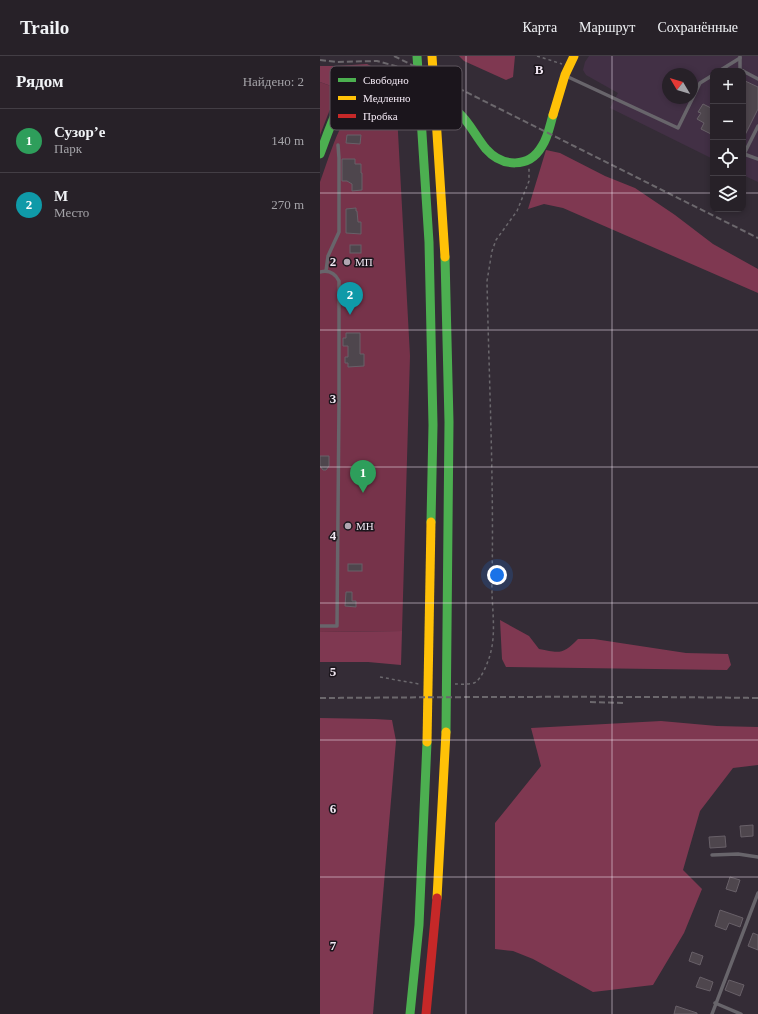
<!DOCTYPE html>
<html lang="ru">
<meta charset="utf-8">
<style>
body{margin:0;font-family:"Times New Roman",serif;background:#332e34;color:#f1f3f6}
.controls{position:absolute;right:12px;top:12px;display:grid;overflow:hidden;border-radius:8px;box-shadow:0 2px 6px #0003}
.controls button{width:36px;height:36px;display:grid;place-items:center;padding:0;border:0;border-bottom:1px solid #433e45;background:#272128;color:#f1f3f6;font:20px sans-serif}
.compass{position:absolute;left:342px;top:12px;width:36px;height:36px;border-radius:50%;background:#272128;box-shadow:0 2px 6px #0003;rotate:308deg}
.you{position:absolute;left:177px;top:519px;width:14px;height:14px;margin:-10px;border:3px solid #fff;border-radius:50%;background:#1a73e8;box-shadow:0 0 0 6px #1a73e833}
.badge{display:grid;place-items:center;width:26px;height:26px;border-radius:50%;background:#ea580c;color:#fff;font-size:13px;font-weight:700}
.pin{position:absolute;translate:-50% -33px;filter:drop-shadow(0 1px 2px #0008)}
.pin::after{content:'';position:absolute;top:21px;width:14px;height:12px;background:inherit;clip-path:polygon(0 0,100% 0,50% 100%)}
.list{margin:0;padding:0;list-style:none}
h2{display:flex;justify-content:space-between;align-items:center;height:52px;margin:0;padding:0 16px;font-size:17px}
h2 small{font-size:13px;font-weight:400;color:#a4a3a8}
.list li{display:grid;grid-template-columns:26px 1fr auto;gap:12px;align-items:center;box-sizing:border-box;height:64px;padding:0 16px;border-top:1px solid #433e45}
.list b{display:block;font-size:15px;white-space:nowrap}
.list p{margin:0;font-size:13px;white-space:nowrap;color:#a4a3a8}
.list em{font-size:13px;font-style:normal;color:#a4a3a8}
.icon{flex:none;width:22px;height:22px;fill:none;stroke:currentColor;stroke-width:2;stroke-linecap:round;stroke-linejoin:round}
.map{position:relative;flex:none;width:438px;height:958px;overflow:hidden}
header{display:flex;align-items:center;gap:24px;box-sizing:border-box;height:56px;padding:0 20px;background:#272128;border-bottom:1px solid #433e45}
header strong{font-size:19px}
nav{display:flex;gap:22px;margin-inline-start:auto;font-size:14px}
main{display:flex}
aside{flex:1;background:#272128}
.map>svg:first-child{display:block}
.built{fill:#423045;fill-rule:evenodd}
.green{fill:#76334a}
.forest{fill:#7f3851}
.building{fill:#4e464d;stroke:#686068}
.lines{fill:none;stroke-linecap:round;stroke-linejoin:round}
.path{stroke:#6b686d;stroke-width:1.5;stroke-dasharray:3 3;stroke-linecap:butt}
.lane{stroke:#68656b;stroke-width:3.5}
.fast{stroke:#4caf50;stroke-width:9}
.slow{stroke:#ffc107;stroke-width:9}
.jam{stroke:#c62828;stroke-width:9}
.rail{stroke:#6c686d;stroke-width:2;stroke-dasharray:6 3;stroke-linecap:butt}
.grid{fill:none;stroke:#f2e8f3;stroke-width:1;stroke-opacity:0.55}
.poi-dot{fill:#b0a6b1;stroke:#1b151c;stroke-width:1.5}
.labels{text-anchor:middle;stroke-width:3;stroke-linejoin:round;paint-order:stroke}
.poi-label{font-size:11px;fill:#f2e8f3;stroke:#1b151c;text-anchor:start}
.key{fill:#1b151c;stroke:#5c545c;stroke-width:1}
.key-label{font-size:11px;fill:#f2e8f3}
.grid-label{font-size:13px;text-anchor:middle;font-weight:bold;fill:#f2e8f3;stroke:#1b151c;stroke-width:3;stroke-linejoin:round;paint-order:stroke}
</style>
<header>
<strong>Trailo</strong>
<nav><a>Карта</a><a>Маршрут</a><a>Сохранённые</a></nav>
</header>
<main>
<aside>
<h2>Рядом<small>Найдено: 2</small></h2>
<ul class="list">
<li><span class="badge" style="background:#2e9e5b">1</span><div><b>Сузорʼе</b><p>Парк</p></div><em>140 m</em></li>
<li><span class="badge" style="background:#0f9aa8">2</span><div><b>М</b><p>Место</p></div><em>270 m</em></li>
</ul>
</aside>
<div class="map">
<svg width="438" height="958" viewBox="0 0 438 958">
<rect width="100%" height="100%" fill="#342c36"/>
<path class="built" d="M 269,0 L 438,0 L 438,126 L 423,119 L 423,15 L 393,15 L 393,103 L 290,52 L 298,37 L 266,19 L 263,14 L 265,6 ZM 348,18 L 372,18 L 372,42 L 348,42 Z"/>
<g class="green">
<polygon points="0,26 11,30 14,43 0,79"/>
<path d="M 54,30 C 63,31 70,31 76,39 L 90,300 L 82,575 L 0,576 L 0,126 C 13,91 22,52 54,30 Z"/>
</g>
<g class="forest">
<polygon points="139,0 195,0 193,21 186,24 144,5"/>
<polygon points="47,8 53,11 52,15 49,18 20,30 11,30 0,26 0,10 16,10"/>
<polygon points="226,94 240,97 285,120 315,132 355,159 393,188 438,213 438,237 243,152 224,148 208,153"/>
<path d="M 180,564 L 209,580 L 219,593 C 239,597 243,599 258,583 L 274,583 L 366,597 L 408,598 L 411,609 L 407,614 L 186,611 L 182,603 Z"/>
<polygon points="82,575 81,609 48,606 0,606 0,576"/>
<polygon points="0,662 55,663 72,664 76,685 53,958 0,958"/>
<polygon points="341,665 397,670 438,671 438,709 413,712 380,755 363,814 382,833 364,877 333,929 273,936 213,903 193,895 175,893 175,767 221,710 211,672"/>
</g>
<g class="building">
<polygon points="423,24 438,31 438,53 423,83"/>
<polygon points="383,48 393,53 393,79 381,73 384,67 377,63 381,57 378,56"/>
<polygon points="27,79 41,79 40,88 26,87"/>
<polygon points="22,103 35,103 35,108 41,108 41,117 42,117 42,134 32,135 32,128 27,125 22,125"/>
<polygon points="36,152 36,155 37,155 38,166 41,166 41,178 26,177 26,153"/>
<rect x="30" y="189" width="11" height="8"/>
<polygon points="27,233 39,233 39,241 27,240"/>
<polygon points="26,277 40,277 40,298 44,298 44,310 28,311 28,307 25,307 25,301 28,301 28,290 23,290 23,282 26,282"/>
<polygon points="0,400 9,400 9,410 6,414 3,414 0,410"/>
<rect x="28" y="508" width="14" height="7"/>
<polygon points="26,536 32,536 32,545 36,545 36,551 25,550"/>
<polygon points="433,769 433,780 421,781 420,770"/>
<polygon points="405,780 406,791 390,792 389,781"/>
<polygon points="410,821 420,824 416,836 406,833"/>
<polygon points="400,854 423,862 420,871 409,867 406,874 395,870"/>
<polygon points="433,877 438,879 438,894 428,890"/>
<polygon points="372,896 383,900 380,909 369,905"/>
<polygon points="380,921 393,926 390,935 376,931"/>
<polygon points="409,924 424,929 420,940 405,934"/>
<polygon points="356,950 377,957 377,958 354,958"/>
</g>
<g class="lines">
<g class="path">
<polyline points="217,0 242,8"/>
<polyline points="60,621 99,628"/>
<path d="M 135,628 C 141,628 151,629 156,626 C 161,622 166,611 168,605 C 178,579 171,552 172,524 C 174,425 169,325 167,225 L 172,195 L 176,184 L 197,155 L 209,125 L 209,112"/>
</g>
<g class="lane">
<polyline points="420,2 420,14 423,15"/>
<polyline points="399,15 420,2 420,0"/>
<polyline points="423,15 438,23"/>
<polyline points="246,20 358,72 380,27 393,19"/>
<polyline points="438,70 424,98 438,103"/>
<polyline points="6,215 8,200 19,176 19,102 18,89"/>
<path d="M 0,216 C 8,214 15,217 19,225 L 19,346 L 17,570 L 0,570"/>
<polyline points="392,799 418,798 438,801"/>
<polyline points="395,947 421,958"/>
<polyline points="392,958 438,837"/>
</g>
<g class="fast">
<polyline points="97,0 109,186 113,369 111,466"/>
<path d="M 0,98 C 19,47 31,0 96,33 C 110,40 127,46 139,57 C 150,67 156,81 166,93 C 182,111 209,113 222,90 C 228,81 230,69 233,59"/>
<polyline points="125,201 129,366 126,676"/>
<polyline points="90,958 99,869 107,686"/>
</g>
<g class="slow">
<polyline points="112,0 125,201"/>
<polyline points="233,59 245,19 254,0"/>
<polyline points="107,686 111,466"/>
<polyline points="117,842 126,676"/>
</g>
<polyline class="jam" points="106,958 117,842"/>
<g class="rail">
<polyline points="74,0 438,182"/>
<polyline points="0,4 16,6 57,5 94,15"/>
<path d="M 0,642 C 146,641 292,640 438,642"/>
<polyline points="270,646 304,647"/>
</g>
</g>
<path class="grid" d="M 146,0 L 146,958M 292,0 L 292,958M 0,137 L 393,137M 423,137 L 438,137M 0,274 L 438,274M 0,411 L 438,411M 0,547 L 438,547M 0,684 L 438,684M 0,821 L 438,821"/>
<g class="poi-dot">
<circle cx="27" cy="206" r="4"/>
<circle cx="28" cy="470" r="4"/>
</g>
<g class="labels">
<g class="poi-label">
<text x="35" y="210">МП</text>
<text x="36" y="474">МН</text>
</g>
</g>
<rect x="10" y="10" width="132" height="64" rx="6" class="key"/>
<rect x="18" y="22" width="18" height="4" fill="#4caf50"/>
<rect x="18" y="40" width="18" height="4" fill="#ffc107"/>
<rect x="18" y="58" width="18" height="4" fill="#c62828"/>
<g class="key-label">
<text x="43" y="28">Свободно</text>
<text x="43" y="46">Медленно</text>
<text x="43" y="64">Пробка</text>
</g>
<g class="grid-label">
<text x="219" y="18">B</text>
<text x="13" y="210">2</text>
<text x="13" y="347">3</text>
<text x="13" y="484">4</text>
<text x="13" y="620">5</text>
<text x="13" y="757">6</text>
<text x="13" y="894">7</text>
</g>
</svg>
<div class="controls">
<button>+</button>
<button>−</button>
<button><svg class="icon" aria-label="locate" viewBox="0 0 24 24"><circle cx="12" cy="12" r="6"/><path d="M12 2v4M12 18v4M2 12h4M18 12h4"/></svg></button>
<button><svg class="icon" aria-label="layers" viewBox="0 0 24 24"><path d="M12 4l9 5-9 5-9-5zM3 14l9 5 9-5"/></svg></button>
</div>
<svg class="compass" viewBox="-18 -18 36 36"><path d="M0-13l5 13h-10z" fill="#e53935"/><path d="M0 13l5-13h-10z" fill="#a4a3a8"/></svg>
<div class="you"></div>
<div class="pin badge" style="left:43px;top:437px;background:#2e9e5b">1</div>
<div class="pin badge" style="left:30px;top:259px;background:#0f9aa8">2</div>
</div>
</main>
